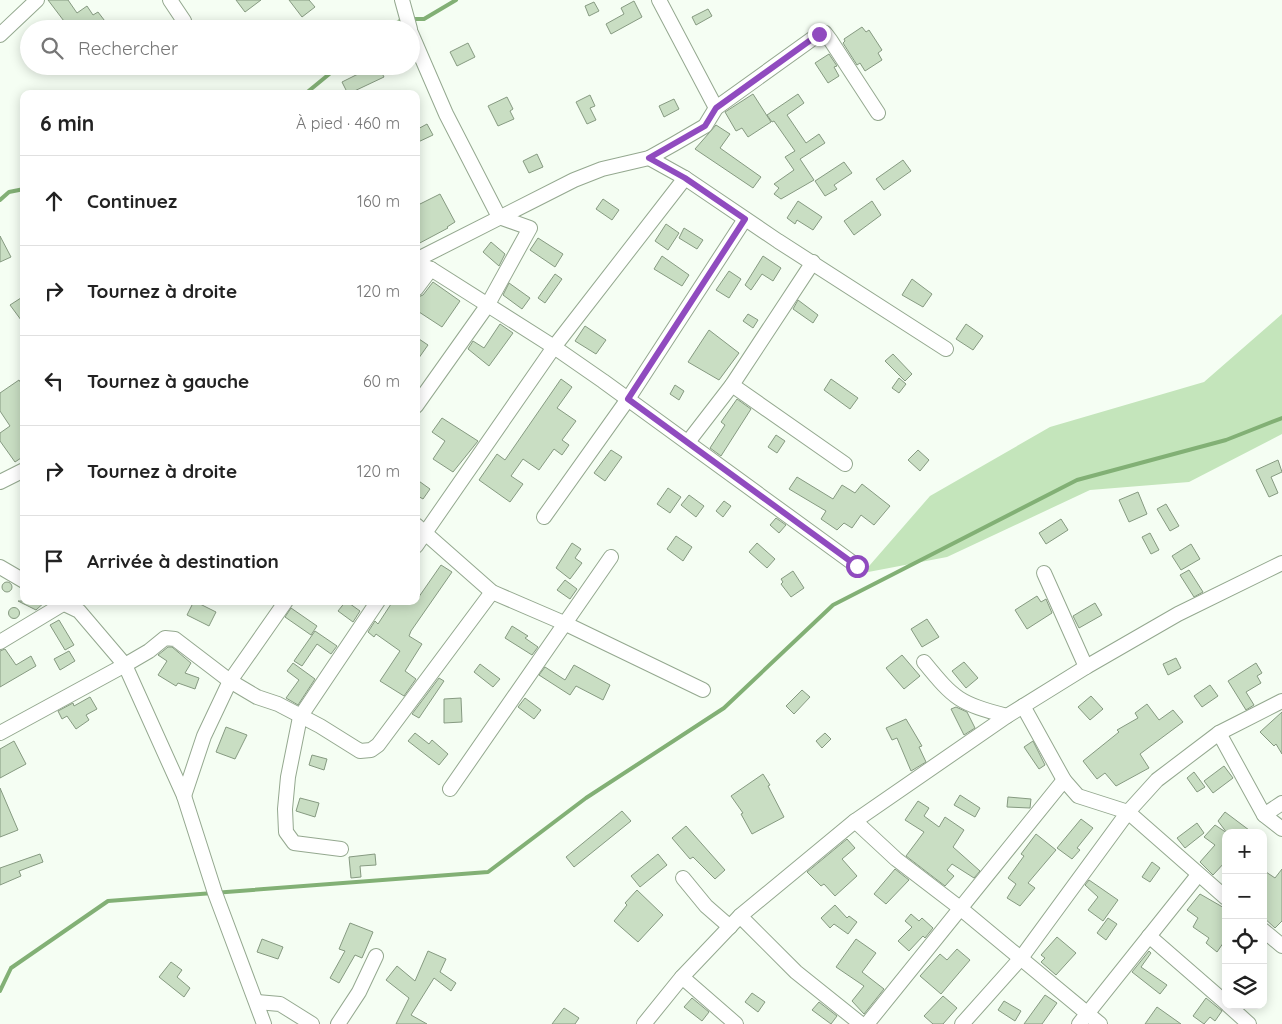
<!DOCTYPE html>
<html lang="fr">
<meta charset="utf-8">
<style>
body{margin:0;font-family:Quicksand,sans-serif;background:#f6f6f6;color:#222}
.controls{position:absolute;right:15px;bottom:15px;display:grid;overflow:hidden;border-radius:10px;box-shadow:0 2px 12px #0003}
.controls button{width:45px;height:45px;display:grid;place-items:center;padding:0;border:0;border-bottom:1px solid #e0e0e0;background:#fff;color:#222;font:25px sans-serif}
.stop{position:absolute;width:15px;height:15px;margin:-11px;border:4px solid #904bbf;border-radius:50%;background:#fff}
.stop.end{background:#904bbf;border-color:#fff;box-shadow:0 1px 5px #0008}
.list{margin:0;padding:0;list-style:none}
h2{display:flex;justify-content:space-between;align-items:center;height:65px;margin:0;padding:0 20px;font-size:21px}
h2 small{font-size:16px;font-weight:400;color:#767676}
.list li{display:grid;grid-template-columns:32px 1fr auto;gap:15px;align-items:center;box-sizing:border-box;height:90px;padding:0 20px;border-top:1px solid #e0e0e0}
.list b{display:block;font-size:19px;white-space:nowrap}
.list em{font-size:16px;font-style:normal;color:#767676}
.icon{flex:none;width:28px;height:28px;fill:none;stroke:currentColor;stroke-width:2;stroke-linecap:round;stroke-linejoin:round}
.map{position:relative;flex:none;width:1282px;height:1024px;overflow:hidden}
.search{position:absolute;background:#fff;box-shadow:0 2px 12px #0003;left:20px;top:20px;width:400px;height:55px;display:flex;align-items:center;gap:12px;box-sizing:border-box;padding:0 18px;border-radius:28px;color:#767676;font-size:19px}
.panel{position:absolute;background:#fff;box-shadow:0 2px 12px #0003;left:20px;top:90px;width:400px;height:515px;border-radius:10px}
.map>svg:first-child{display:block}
.green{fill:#c4e5bb}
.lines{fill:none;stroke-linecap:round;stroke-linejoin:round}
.stream{stroke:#82b075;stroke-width:4}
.building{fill:#c9dec3;stroke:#869a81}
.street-casing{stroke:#94a88f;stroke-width:16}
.street{stroke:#fff;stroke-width:14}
.route{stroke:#904bbf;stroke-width:6}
</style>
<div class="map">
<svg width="1282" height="1024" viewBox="0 0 1282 1024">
<rect width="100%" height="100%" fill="#f5fef3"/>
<polygon class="green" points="1282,314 1282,434 1189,482 1090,490 947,557 863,573 930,496 1050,427 1204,382"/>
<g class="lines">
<g class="stream">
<polyline points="410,19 424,19 456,0"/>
<polyline points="388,29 403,19"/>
<polyline points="305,94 339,66"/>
<polyline points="0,200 9,192 24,189"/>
<polyline points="0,991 11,968 108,901 488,872 586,798 724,708 833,605 1077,480 1226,440 1282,418"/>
</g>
</g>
<g class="building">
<polygon points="48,0 68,0 77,13 87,6 93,15 98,12 111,29 70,29"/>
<polygon points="236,0 261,0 245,12"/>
<polygon points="289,0 309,0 315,7 302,17"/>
<polygon points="634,1 642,17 611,34 606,24 624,14 621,8"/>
<polygon points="594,2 599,11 589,16 585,6"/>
<polygon points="708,9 712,16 696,25 692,17"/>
<polygon points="862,27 866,32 869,30 882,50 878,53 882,60 865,71 860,63 857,65 843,43 845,41 844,39"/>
<polygon points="468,43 475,57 457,66 450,52"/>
<polygon points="829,54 837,66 834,67 839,76 828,83 815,63"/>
<polygon points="374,66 378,66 384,77 348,94 342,82"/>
<polygon points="753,94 771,122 748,137 742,128 736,131 725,112"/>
<polygon points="798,94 804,103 787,115 806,143 819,134 825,143 800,159 814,180 781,199 774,194 779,188 774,184 794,170 785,157 795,151 774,121 772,122 767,115"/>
<polygon points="590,95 595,106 590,108 596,120 587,124 576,102"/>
<polygon points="507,97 513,109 510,111 514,119 498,126 488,106"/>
<polygon points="674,99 679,109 664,117 659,106"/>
<polygon points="427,124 433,135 416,143 416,130"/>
<polygon points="716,125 730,134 720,148 761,177 753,188 695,149"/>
<polygon points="537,154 543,167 529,173 523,161"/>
<polygon points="903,160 911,171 884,190 876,179"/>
<polygon points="844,162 852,173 834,185 837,189 825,196 815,181"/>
<polygon points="440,194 455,222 447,227 448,228 416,245 416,206"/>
<polygon points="603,199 619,210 612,220 596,209"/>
<polygon points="798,201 822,217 813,230 797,220 795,224 787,218"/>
<polygon points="872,201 881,215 854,235 844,221"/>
<polygon points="666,224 679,233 668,250 655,241"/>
<polygon points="684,228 703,240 697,249 679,238"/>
<polygon points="0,236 11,257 0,262"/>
<polygon points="538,238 563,254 555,267 530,250"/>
<polygon points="491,242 505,254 499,266 483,252"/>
<polygon points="662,256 689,275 682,286 654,269"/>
<polygon points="763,256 781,268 773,281 762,274 751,290 745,285"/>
<polygon points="729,271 741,279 729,298 716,290"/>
<polygon points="555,274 562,279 545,303 538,298"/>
<polygon points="912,279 932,294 923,307 902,295"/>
<polygon points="433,282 460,301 442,327 416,310 416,298 423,295"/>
<polygon points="509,283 530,298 522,309 503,295"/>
<polygon points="24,296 24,324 10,305"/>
<polygon points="798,300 818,315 813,323 793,309"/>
<polygon points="748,314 758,320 753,328 743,321"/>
<polygon points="500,324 513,333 489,366 468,349 473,341 484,348"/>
<polygon points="966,324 983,336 973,350 956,339"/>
<polygon points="585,326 606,340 596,354 575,341"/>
<polygon points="709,330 739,353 719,380 688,362"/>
<polygon points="416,337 428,345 416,362"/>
<polygon points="893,354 912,374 905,381 885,361"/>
<polygon points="899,378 906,384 899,393 892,388"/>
<polygon points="561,379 572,387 557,408 576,421 562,440 569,445 562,455 554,449 539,470 523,459 511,476 523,484 510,502 479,480 497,454 505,460"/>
<polygon points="831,379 858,398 850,409 824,390"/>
<polygon points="19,380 24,388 24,456 15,462 0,441 0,433 10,426 0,411 0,393"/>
<polygon points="675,385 684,391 679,400 670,394"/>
<polygon points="737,399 751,409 721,456 710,448 725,425 721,422"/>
<polygon points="442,418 478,441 453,472 433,459 445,441 432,432"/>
<polygon points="776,435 785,441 777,453 768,447"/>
<polygon points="611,450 622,457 605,481 594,473"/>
<polygon points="918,450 929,460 920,471 908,460"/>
<polygon points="1278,460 1282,472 1271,477 1278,493 1269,497 1256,470"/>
<polygon points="797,477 833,499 842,485 855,493 862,484 890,506 874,525 861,515 852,528 844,523 837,530 821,519 826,511 789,489"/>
<polygon points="416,479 430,489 423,499 416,495"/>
<polygon points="668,488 681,497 670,513 657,504"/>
<polygon points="1138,492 1147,514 1129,522 1119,500"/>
<polygon points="689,495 704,506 696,517 681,505"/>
<polygon points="724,501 731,506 723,517 716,511"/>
<polygon points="1166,504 1179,526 1170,531 1157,509"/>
<polygon points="776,518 786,525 779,533 770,525"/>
<polygon points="1061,519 1068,530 1046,544 1039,533"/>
<polygon points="1150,533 1159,550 1151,554 1142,537"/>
<polygon points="676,536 692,547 683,561 667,549"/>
<polygon points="572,543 581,549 575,558 582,563 570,579 556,568"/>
<polygon points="757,543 775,559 767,568 749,552"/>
<polygon points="1191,544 1200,559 1181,570 1172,556"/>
<polygon points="441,565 452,572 411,631 409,636 422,644 405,671 416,679 404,696 380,681 400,651 376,634 374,637 368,632 375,621 378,624 393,601 416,601"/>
<polygon points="1189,570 1203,592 1194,597 1180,575"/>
<polygon points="793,571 804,588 791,597 781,584 783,582 781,579"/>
<polygon points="565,580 577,589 570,599 557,590"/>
<circle cx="7" cy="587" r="5"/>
<polygon points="1037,596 1041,602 1046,599 1052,613 1027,629 1015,610"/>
<polygon points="18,601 46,601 36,610"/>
<polygon points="194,601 216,612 209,626 187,615"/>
<polygon points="346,601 360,611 353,622 338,611"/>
<polygon points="1095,603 1102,615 1079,628 1073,616"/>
<circle cx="14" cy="613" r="5.5"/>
<polygon points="291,608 317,626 311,635 285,617"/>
<polygon points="927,619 939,637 922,647 911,629"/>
<polygon points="59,620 74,645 65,650 50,625"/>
<polygon points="512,626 528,636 525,638 538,647 532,655 505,638"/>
<polygon points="315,631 337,646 331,654 317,644 302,666 294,661"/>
<polygon points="168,647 172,647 191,663 185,673 199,678 195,689 178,683 176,686 158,675 167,661 158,655"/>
<polygon points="5,649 16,665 31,656 36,666 0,687 0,651"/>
<polygon points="69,651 75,661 60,670 54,659"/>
<polygon points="902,655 920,676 904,689 886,668"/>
<polygon points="1176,658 1181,668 1168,675 1163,664"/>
<polygon points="964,662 978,678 966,688 952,671"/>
<polygon points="293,663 315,679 298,705 286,698 299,680 287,671"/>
<polygon points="1256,663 1262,673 1257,676 1261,683 1246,692 1254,705 1246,710 1228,681"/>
<polygon points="480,664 500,679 493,687 474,672"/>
<polygon points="574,665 610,685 603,700 576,686 570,695 539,675 545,667 565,680"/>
<polygon points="439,678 444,681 419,718 412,714"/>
<polygon points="1210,685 1218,696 1202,707 1194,696"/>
<polygon points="802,690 810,697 794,714 786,706"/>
<polygon points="1091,696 1103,709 1090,720 1078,707"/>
<polygon points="90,697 97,709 86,715 89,720 76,729 67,716 62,719 58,711 73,703 74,706"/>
<polygon points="461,698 462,722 444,723 444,699"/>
<polygon points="525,698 541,710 534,719 518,707"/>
<polygon points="1147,704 1159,720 1173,710 1183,722 1140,754 1149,768 1116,786 1105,773 1097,779 1083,761 1119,732 1117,730 1138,718 1135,713"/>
<polygon points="956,707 967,712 975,728 964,735 951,709"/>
<polygon points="1282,712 1282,754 1276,744 1274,746 1260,732"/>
<polygon points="906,719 922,746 919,747 926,762 911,771 897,738 892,740 886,728"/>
<polygon points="226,727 247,735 235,759 216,752"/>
<polygon points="415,733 429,744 432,740 448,754 439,765 408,741"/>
<polygon points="825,733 831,739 822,748 816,741"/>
<polygon points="14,741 26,764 0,778 0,749"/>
<polygon points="1033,741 1045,765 1039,769 1024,747"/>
<polygon points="312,755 327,759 324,770 309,765"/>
<polygon points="1224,766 1233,778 1213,793 1204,781"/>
<polygon points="1194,772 1205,787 1197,792 1187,778"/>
<polygon points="763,774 770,785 768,786 784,817 752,834 741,814 743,813 731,796"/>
<polygon points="0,788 18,830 0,837"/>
<polygon points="960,795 980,808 975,817 954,805"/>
<polygon points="1008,797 1031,799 1030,808 1007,807"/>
<polygon points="300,798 319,803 315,817 296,811"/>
<polygon points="918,801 929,808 924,816 939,827 945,817 964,830 953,847 980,871 974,878 952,864 947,870 954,876 945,886 906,856 924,832 905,820"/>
<polygon points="622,811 631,821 574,867 566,857"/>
<polygon points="1225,812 1253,833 1227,833 1218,821"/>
<polygon points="1081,819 1093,828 1077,848 1080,850 1072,859 1057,848"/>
<polygon points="1197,823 1204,833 1185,848 1177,838"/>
<polygon points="1215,825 1227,833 1226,861 1213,875 1200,862 1215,845 1204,837"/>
<polygon points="686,826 725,870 715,879 693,857 690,859 672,838"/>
<polygon points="1036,834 1056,850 1028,883 1035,888 1020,906 1007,898 1016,884 1008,878 1024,856 1021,854"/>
<polygon points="847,839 855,848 842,859 857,876 835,896 824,884 821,886 807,872"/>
<polygon points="40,854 43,862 19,871 21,876 0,885 0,868"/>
<polygon points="375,854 376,865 360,866 361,877 351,878 349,857"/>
<polygon points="658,854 667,865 640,887 631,876"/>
<polygon points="1152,862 1160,868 1150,882 1142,877"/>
<polygon points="895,869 909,880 886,904 874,894"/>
<polygon points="1282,869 1282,921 1275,928 1263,917 1263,870 1275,878"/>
<polygon points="1089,880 1118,900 1103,921 1088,910 1098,897 1085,885"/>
<polygon points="637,890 663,915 638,942 614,921 627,905 625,903"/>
<polygon points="1200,894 1226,909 1226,939 1217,952 1206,943 1209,938 1193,927 1198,918 1187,910"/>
<polygon points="835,905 847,918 849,916 857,922 848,934 834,924 830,928 821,918"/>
<polygon points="911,914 919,921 922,918 933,928 925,938 923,936 909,951 898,941 912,927 905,921"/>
<polygon points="1108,918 1117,924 1106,940 1097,933"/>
<polygon points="350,923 373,932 362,958 355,955 339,983 330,978 345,951 339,949"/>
<polygon points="1057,937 1076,953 1056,975 1041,962 1045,958 1041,955"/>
<polygon points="262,939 283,947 278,959 257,952"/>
<polygon points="856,939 876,953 862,972 884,989 864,1014 852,1001 864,986 836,967"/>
<polygon points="957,949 970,960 941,994 920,976 940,954 947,960"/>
<polygon points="428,951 446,959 440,972 456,983 451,991 434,978 411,1015 427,1024 396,1024 409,998 386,980 397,966 415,981"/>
<polygon points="1149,951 1151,953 1141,967 1167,985 1160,994 1132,972"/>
<polygon points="171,962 182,970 177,977 190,988 184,997 159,977"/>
<polygon points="752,993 765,1002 758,1012 745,1002"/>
<polygon points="1045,995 1057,1003 1042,1024 1024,1024"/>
<polygon points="943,996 957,1008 943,1024 933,1024 924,1016"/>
<polygon points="692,998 709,1012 702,1021 684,1007"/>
<polygon points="1206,998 1222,1011 1215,1021 1210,1017 1204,1024 1193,1016"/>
<polygon points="1004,1001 1021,1011 1015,1021 998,1010"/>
<polygon points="819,1002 837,1016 831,1024 812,1010"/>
<polygon points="1157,1007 1181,1024 1145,1024"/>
<polygon points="564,1008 579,1018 575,1024 552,1024"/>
</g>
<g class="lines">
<defs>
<g id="street">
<polyline points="170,0 184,21"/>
<polyline points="402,0 410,29"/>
<polyline points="659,0 716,108"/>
<polyline points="411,33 446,114 499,217 530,228 487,306 416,406"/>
<polyline points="0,35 37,0"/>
<polyline points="649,158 685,178 778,241 946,349"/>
<polyline points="416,260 574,180 602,169 649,158 674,144 705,126 716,108 819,34 825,33 831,41 878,113"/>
<polyline points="416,264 431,269 554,347 603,381 857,566"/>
<polyline points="416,289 431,269"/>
<polyline points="732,385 845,464"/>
<polyline points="688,442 732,385 813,262"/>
<polyline points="0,482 24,470"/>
<polyline points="544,517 628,399 745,219"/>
<polyline points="416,525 492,592 564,623 703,690"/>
<polyline points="416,546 554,347 685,178"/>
<polyline points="0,567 24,581"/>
<polyline points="1044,573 1086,667"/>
<polyline points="58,601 79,611 125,665 184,796 215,893 264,1024"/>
<polyline points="0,642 63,604"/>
<path d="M 924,662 C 955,700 959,703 1007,716"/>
<polyline points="1023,706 1064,780 1078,796 1128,812 1226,898"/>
<polyline points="0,733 125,665 149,651 165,638 175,639 230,681 257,697 278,704 320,726 360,751 371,750 378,745 492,592"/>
<polyline points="1219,733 1264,815 1282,803"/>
<polyline points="450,789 611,557"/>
<polyline points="184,796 204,736 230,681 286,601"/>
<polyline points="1264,815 1282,829"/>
<polyline points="855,821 896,859 960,908 1100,1024"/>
<polyline points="341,849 294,843 286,832 285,809 288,777 300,717 378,601"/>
<polyline points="683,878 706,906 730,927"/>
<polyline points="740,916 796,972 861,1024"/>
<polyline points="1263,930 1282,946"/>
<polyline points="1149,936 1226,1003"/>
<polyline points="682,977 736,1024"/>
<polyline points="257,1002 280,1004 312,1024"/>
<polyline points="1228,1005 1249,1024"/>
<polyline points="338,1024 359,992 376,956"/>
<polyline points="644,1024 682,977 740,916 855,821 1007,716 1086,667 1178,614 1282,563"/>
<polyline points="867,1024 1064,780"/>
<polyline points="962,1024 1021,958 1128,812 1157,780 1219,733 1282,701"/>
<polyline points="1079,1024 1198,875"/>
</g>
</defs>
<use href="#street" class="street-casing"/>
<use href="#street" class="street"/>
</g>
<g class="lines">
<polyline class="route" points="819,34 716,108 705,126 649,158 685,178 745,219 628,399 857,566"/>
</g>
</svg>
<div class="controls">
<button>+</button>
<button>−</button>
<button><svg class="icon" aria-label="locate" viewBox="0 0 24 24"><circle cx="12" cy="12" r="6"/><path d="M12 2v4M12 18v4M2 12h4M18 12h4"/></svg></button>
<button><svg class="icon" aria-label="layers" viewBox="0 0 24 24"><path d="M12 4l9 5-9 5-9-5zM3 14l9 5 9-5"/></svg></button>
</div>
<div class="stop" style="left:857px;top:566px"></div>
<div class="stop end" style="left:819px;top:34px"></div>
<div class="search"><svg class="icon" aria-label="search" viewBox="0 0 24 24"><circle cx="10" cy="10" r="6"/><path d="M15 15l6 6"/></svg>Rechercher</div>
<section class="panel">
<h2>6 min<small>À pied · 460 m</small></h2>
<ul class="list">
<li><svg class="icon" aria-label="ahead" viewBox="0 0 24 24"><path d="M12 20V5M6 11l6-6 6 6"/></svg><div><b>Continuez</b></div><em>160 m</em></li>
<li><svg class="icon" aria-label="right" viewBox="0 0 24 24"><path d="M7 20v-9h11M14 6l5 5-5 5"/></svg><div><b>Tournez à droite</b></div><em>120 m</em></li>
<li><svg class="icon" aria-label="left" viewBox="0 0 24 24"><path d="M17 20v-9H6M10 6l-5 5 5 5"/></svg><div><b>Tournez à gauche</b></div><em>60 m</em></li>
<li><svg class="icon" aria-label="right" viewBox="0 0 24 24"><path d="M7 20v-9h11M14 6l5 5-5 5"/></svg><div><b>Tournez à droite</b></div><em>120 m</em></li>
<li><svg class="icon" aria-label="arrive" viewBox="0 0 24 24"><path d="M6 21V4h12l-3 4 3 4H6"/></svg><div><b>Arrivée à destination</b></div></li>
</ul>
</section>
</div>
